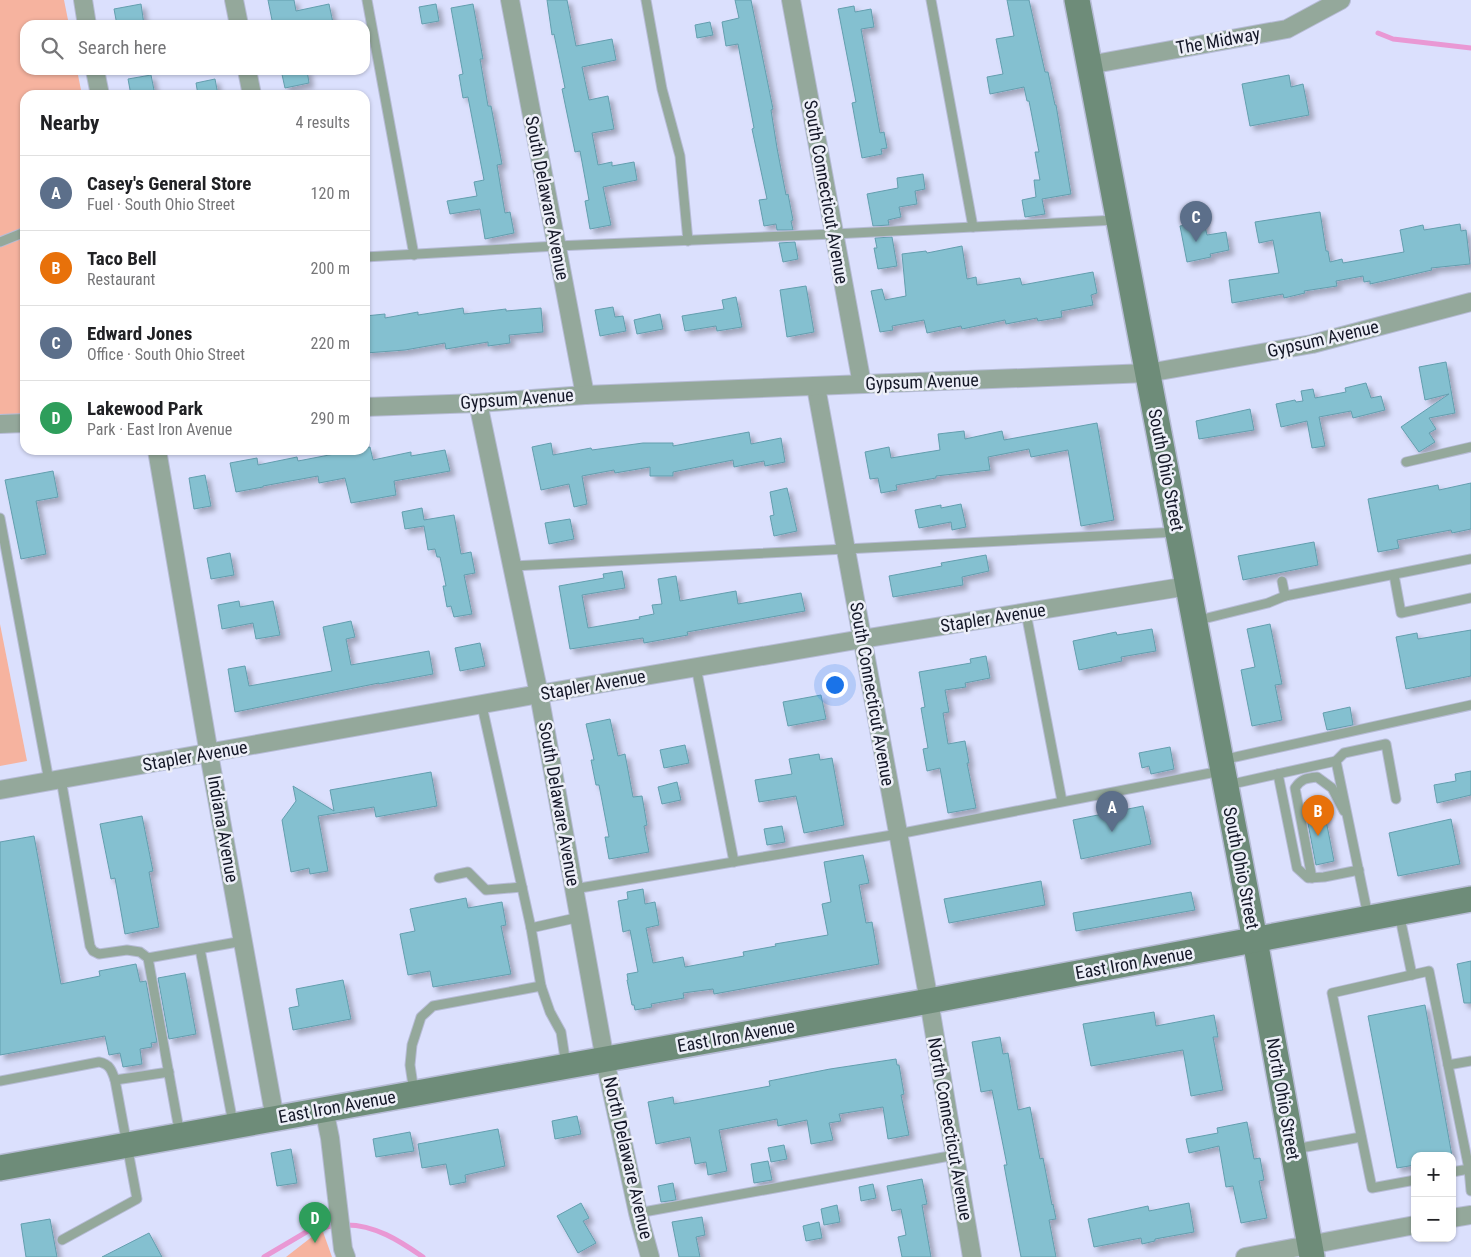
<!DOCTYPE html>
<meta charset="utf-8">
<style>
body{margin:0;font-family:"Roboto Condensed",sans-serif;background:#f2f2f2;color:#202124}
.controls{position:absolute;right:15px;bottom:15px;display:grid;overflow:hidden;border-radius:10px;box-shadow:0 1px 4px #0004}
.controls button{width:45px;height:45px;display:grid;place-items:center;padding:0;border:0;border-bottom:1px solid #e0e0e0;background:#fff;color:#202124;font:25px sans-serif}
.you{position:absolute;left:834px;top:684px;width:18px;height:18px;margin:-12px;border:4px solid #fff;border-radius:50%;background:#1a73e8;box-shadow:0 0 0 8px #1a73e833}
.badge{display:grid;place-items:center;width:32px;height:32px;border-radius:50%;background:#1a73e8;color:#fff;font-size:16px;font-weight:700}
.pin{position:absolute;translate:-50% -41px;filter:drop-shadow(0 1px 2px #0008)}
.pin::after{content:'';position:absolute;top:26px;width:18px;height:15px;background:inherit;clip-path:polygon(0 0,100% 0,50% 100%)}
.list{margin:0;padding:0;list-style:none}
h2{display:flex;justify-content:space-between;align-items:center;height:65px;margin:0;padding:0 20px;font-size:21px}
h2 small{font-size:16px;font-weight:400;color:#757577}
.list li{display:grid;grid-template-columns:32px 1fr auto;gap:15px;align-items:center;box-sizing:border-box;height:75px;padding:0 20px;border-top:1px solid #e0e0e0}
.list b{display:block;font-size:19px;white-space:nowrap}
.list p{margin:0;font-size:16px;white-space:nowrap;color:#757577}
.list em{font-size:16px;font-style:normal;color:#757577}
.icon{flex:none;width:28px;height:28px;fill:none;stroke:currentColor;stroke-width:2;stroke-linecap:round;stroke-linejoin:round}
.map{position:relative;flex:none;width:1471px;height:1257px;overflow:hidden}
.search{position:absolute;background:#fff;box-shadow:0 1px 4px #0004;left:20px;top:20px;width:350px;height:55px;display:flex;align-items:center;gap:12px;box-sizing:border-box;padding:0 18px;border-radius:15px;color:#757577;font-size:19px}
.panel{position:absolute;background:#fff;box-shadow:0 1px 4px #0004;left:20px;top:90px;width:350px;height:365px;border-radius:15px}
.map>svg:first-child{display:block}
.green{fill:#f6b39f}
.lines{fill:none;stroke-linecap:round;stroke-linejoin:round}
.stream{stroke:#e998d4;stroke-width:5}
.building{fill:#84c0d0;stroke:#639eae;filter:url(#shadow)}
.lane-casing{stroke:#b7bcd6;stroke-width:11}
.street-casing{stroke:#b7bcd6;stroke-width:20}
.secondary-casing{stroke:#b7bcd6;stroke-width:28}
.lane{stroke:#94a89b;stroke-width:9}
.street{stroke:#94a89b;stroke-width:18}
.secondary{stroke:#6e8c79;stroke-width:25}
.labels{text-anchor:middle;stroke-width:5;stroke-linejoin:round;paint-order:stroke}
.street-label{font-size:18px;fill:#141727;stroke:#edeff8}
</style>
<div class="map">
<svg width="1471" height="1257" viewBox="0 0 1471 1257">
<defs>
<filter id="shadow"><feDropShadow dx="4.5" dy="4.5" stdDeviation="2.5" flood-color="#0004"/></filter>
</defs>
<rect width="100%" height="100%" fill="#dbe0fd"/>
<g class="green">
<polygon points="0,0 64,0 69,25 25,25 25,70 77,70 82,95 25,95 25,414 0,415"/>
<polygon points="0,624 27,761 0,766"/>
<polygon points="322,1229 332,1257 286,1257"/>
</g>
<g class="lines">
<g class="stream">
<polyline points="1378,33 1393,39 1471,48"/>
<path d="M 344,1225 C 374,1224 400,1241 423,1257"/>
<polyline points="264,1257 308,1231 336,1225"/>
</g>
</g>
<g class="building">
<polygon points="268,0 294,0 296,11 329,4 333,23 325,25 273,25"/>
<polygon points="547,0 567,0 576,46 612,39 616,60 582,67 589,100 608,96 614,129 592,133 598,165 612,162 612,166 634,162 637,180 603,187 611,225 590,229 585,201 589,200 580,151 575,152 562,89 565,88 554,34 552,35"/>
<polygon points="735,0 751,0 773,109 771,110 777,148 786,195 788,194 793,220 791,221 793,230 777,230 776,224 764,226 759,200 767,199 752,129 754,128 738,44 726,46 722,22 739,18"/>
<polygon points="1007,0 1029,0 1045,72 1048,72 1055,105 1056,105 1071,194 1042,199 1045,214 1025,217 1022,200 1036,197 1034,180 1040,180 1035,152 1039,152 1029,101 1027,101 1024,87 990,94 987,77 1003,74 996,39 1014,36"/>
<polygon points="141,4 144,25 117,25 114,9"/>
<polygon points="436,4 439,21 422,24 419,7"/>
<polygon points="473,4 483,59 480,59 488,106 491,106 502,164 497,165 505,213 510,212 514,233 485,239 480,209 450,214 447,201 477,196 474,182 484,180 468,97 463,98 459,75 463,74 451,8"/>
<polygon points="854,6 855,12 871,9 874,27 861,29 880,133 884,132 887,148 881,149 882,154 862,158 852,103 856,102 838,9"/>
<polygon points="710,22 713,35 697,38 695,25"/>
<polygon points="281,70 307,70 309,83 285,88"/>
<polygon points="151,75 155,95 131,95 128,79"/>
<polygon points="1289,75 1291,87 1303,84 1309,115 1250,126 1242,84"/>
<polygon points="215,79 218,95 198,95 196,83"/>
<polygon points="923,174 925,189 915,191 917,204 899,207 901,217 888,220 889,225 873,226 867,194 898,188 897,178"/>
<polygon points="1320,212 1326,251 1328,251 1330,262 1342,259 1343,263 1404,252 1400,230 1423,225 1424,230 1460,224 1461,231 1466,230 1470,264 1431,268 1432,270 1370,284 1370,281 1364,282 1363,276 1336,281 1337,286 1304,291 1305,293 1284,298 1283,294 1232,303 1229,280 1279,273 1273,240 1259,243 1255,222"/>
<polygon points="1204,222 1207,235 1226,232 1229,250 1210,254 1211,257 1187,262 1180,226"/>
<polygon points="892,237 897,266 878,269 874,248 877,248 875,238"/>
<polygon points="795,242 798,259 783,262 779,243"/>
<polygon points="962,246 967,279 976,277 977,285 1020,278 1022,285 1093,272 1097,293 1091,295 1093,305 1061,311 1062,317 1038,321 1037,318 1006,324 1005,320 962,329 961,326 927,333 924,320 892,326 893,330 880,332 871,291 882,289 885,300 906,296 902,254 926,251 927,253"/>
<polygon points="806,286 814,332 787,337 780,290"/>
<polygon points="736,297 742,327 717,331 716,326 685,331 682,316 724,309 722,300"/>
<polygon points="613,307 615,317 623,316 626,331 600,336 595,310"/>
<polygon points="463,308 464,314 506,309 506,311 541,308 543,332 509,335 510,343 488,346 488,342 446,349 445,343 405,350 366,353 365,316 385,314 385,318 418,312 418,315"/>
<polygon points="660,314 663,329 637,334 634,320"/>
<polygon points="1446,362 1455,413 1429,418 1436,429 1429,433 1435,442 1419,452 1401,427 1449,394 1425,400 1419,367"/>
<polygon points="1366,383 1371,398 1381,396 1385,410 1353,418 1351,411 1319,417 1325,446 1312,448 1307,421 1281,427 1276,404 1295,400 1296,402 1303,401 1301,391 1313,389 1315,398 1346,392 1345,388"/>
<polygon points="1250,409 1254,430 1199,439 1196,421"/>
<polygon points="1097,423 1114,520 1081,526 1068,450 1031,457 1029,449 988,457 990,470 936,476 936,478 896,485 897,490 881,493 878,478 870,479 865,452 889,447 891,458 940,450 938,434 964,431 965,439 1002,431 1004,440"/>
<polygon points="749,432 751,444 781,438 785,462 765,466 764,461 734,467 733,460 673,472 673,476 650,476 650,467 615,473 614,470 582,476 587,504 574,507 569,484 541,490 532,447 551,443 553,455 591,448 592,450 643,443 673,443 673,446"/>
<polygon points="370,447 373,460 411,452 411,456 445,450 450,471 394,481 396,495 351,503 345,478 319,483 318,476 263,486 263,487 236,492 230,463 257,458 258,465 297,457 298,461 355,450 365,450 365,448"/>
<polygon points="53,471 58,497 36,501 46,554 21,559 5,480"/>
<polygon points="205,475 211,506 194,509 189,478"/>
<polygon points="1471,483 1471,529 1452,533 1451,530 1397,540 1399,548 1378,552 1368,499 1438,485 1439,490"/>
<polygon points="787,488 797,531 774,536 770,516 774,515 770,492"/>
<polygon points="961,504 966,527 952,530 951,522 919,528 915,510 941,505 941,508"/>
<polygon points="422,508 424,520 454,515 461,554 471,552 475,573 464,575 472,614 454,617 451,606 447,607 443,586 446,586 440,557 437,557 435,549 428,550 424,526 405,529 402,512"/>
<polygon points="570,519 574,539 549,544 545,523"/>
<polygon points="1314,542 1318,565 1243,580 1238,556"/>
<polygon points="230,553 234,575 211,579 207,558"/>
<polygon points="986,555 989,571 962,577 963,585 893,597 889,576 942,566 941,563"/>
<polygon points="622,571 625,588 582,595 588,628 640,619 639,617 654,614 652,605 662,604 658,579 676,576 680,601 736,591 738,604 801,593 805,611 687,632 688,635 644,643 643,638 570,649 559,586 604,578 603,574"/>
<polygon points="239,601 240,607 273,601 280,635 256,639 253,623 222,629 218,605"/>
<polygon points="351,621 355,637 346,639 351,665 429,651 433,674 379,684 379,683 235,712 228,669 245,666 249,686 332,671 323,627"/>
<polygon points="1270,624 1282,684 1275,685 1282,720 1252,726 1241,670 1255,667 1247,629"/>
<polygon points="1152,629 1156,651 1121,657 1122,661 1079,670 1073,641 1116,632 1117,635"/>
<polygon points="1471,630 1471,676 1406,689 1396,637 1417,633 1418,639"/>
<polygon points="480,643 485,666 460,671 455,648"/>
<polygon points="986,656 990,678 965,683 966,687 945,690 949,712 943,713 948,744 965,741 969,763 967,763 976,808 948,813 940,768 927,771 923,749 928,748 921,708 925,707 919,672 971,663 970,659"/>
<polygon points="821,695 826,719 788,726 783,702"/>
<polygon points="1350,707 1353,725 1327,730 1323,713"/>
<polygon points="610,719 618,756 625,754 633,797 642,796 647,825 644,826 649,852 609,859 605,837 609,837 599,785 596,785 591,760 594,760 586,724"/>
<polygon points="685,745 689,763 664,768 660,750"/>
<polygon points="1170,747 1174,769 1151,774 1149,766 1142,768 1139,753"/>
<polygon points="819,754 820,760 832,758 844,825 804,833 796,796 759,802 755,780 792,774 789,759"/>
<polygon points="1471,771 1471,795 1437,803 1434,785 1456,781 1455,774"/>
<polygon points="431,772 437,806 376,817 374,807 318,816 328,871 310,874 309,868 291,872 282,820 296,801 293,786 334,811 330,790"/>
<polygon points="677,782 681,800 662,804 658,787"/>
<polygon points="1320,800 1321,806 1323,805 1334,861 1316,865 1304,803"/>
<polygon points="1143,806 1151,844 1081,859 1073,820"/>
<polygon points="142,816 153,871 149,872 159,927 125,934 115,878 111,879 100,824"/>
<polygon points="1451,819 1460,864 1398,876 1389,833"/>
<polygon points="782,826 785,842 767,845 764,829"/>
<polygon points="34,836 61,984 100,976 99,971 136,964 140,982 146,981 157,1042 151,1043 152,1047 140,1049 142,1064 123,1067 120,1053 109,1055 105,1036 0,1055 0,842"/>
<polygon points="863,855 869,883 859,885 866,923 872,922 879,964 714,994 713,989 683,993 684,998 651,1004 652,1007 635,1010 634,1005 632,1005 627,980 628,980 627,974 638,972 630,930 623,932 618,901 628,899 627,892 643,889 645,904 655,902 659,925 646,928 653,963 683,957 685,967 744,956 743,952 776,946 775,944 828,935 822,904 831,902 824,862"/>
<polygon points="1041,881 1045,905 949,923 944,899"/>
<polygon points="1191,892 1195,910 1076,931 1073,913"/>
<polygon points="466,898 468,908 502,902 506,925 501,926 511,974 433,987 430,971 408,975 400,934 415,931 410,909"/>
<polygon points="1471,961 1471,1003 1464,1003 1457,964"/>
<polygon points="185,973 196,1034 169,1039 158,978"/>
<polygon points="343,980 351,1019 293,1030 289,1008 299,1006 296,989"/>
<polygon points="1425,1005 1452,1156 1415,1156 1415,1165 1397,1168 1368,1016"/>
<polygon points="1154,1012 1156,1026 1214,1015 1218,1037 1213,1037 1223,1090 1191,1096 1183,1050 1091,1066 1083,1024"/>
<polygon points="1000,1037 1003,1054 1008,1053 1018,1110 1030,1107 1040,1159 1043,1158 1052,1205 1053,1204 1056,1219 1049,1220 1056,1257 1021,1257 1004,1165 1007,1165 992,1090 981,1092 972,1042"/>
<polygon points="896,1059 897,1065 899,1065 904,1094 901,1095 909,1135 888,1139 883,1107 839,1114 841,1121 829,1123 833,1140 811,1144 807,1120 778,1126 777,1119 719,1130 727,1171 708,1175 706,1162 695,1164 690,1137 656,1144 648,1102 673,1097 674,1104 770,1086 769,1081 830,1069"/>
<polygon points="577,1116 581,1134 555,1139 552,1121"/>
<polygon points="1247,1122 1254,1159 1260,1158 1264,1180 1259,1181 1267,1218 1241,1223 1233,1186 1226,1187 1219,1146 1189,1153 1186,1139 1218,1133 1217,1128"/>
<polygon points="498,1129 505,1166 465,1175 466,1182 450,1185 446,1164 422,1168 418,1144"/>
<polygon points="410,1132 414,1151 376,1157 373,1139"/>
<polygon points="784,1145 787,1159 771,1162 768,1148"/>
<polygon points="291,1149 297,1183 277,1186 271,1153"/>
<polygon points="768,1161 772,1180 754,1183 751,1164"/>
<polygon points="922,1179 927,1204 922,1205 931,1257 902,1257 898,1237 906,1235 901,1209 892,1211 887,1186"/>
<polygon points="673,1183 676,1200 661,1202 658,1186"/>
<polygon points="873,1184 876,1198 861,1201 859,1187"/>
<polygon points="581,1203 589,1218 583,1221 596,1243 578,1253 557,1216"/>
<polygon points="1189,1203 1194,1232 1155,1239 1155,1241 1142,1244 1141,1238 1094,1247 1088,1219 1148,1206 1149,1211"/>
<polygon points="837,1205 840,1222 824,1225 821,1209"/>
<polygon points="702,1217 705,1235 696,1237 700,1257 679,1257 672,1222"/>
<polygon points="50,1219 57,1257 26,1257 21,1224"/>
<polygon points="819,1222 822,1238 806,1241 803,1226"/>
<polygon points="149,1233 162,1257 102,1257"/>
</g>
<g class="lines">
<defs>
<g id="lane">
<polyline points="367,0 414,255"/>
<polyline points="646,0 662,89 680,156 688,241"/>
<polyline points="931,0 973,227"/>
<polyline points="0,242 25,232"/>
<polyline points="365,257 557,246 834,234 1116,220"/>
<polyline points="1406,462 1471,447"/>
<polyline points="0,518 49,781"/>
<polyline points="513,566 1177,532"/>
<polyline points="1394,575 1401,613 1471,598"/>
<polyline points="1285,596 1471,559"/>
<polyline points="1026,613 1062,801"/>
<polyline points="1195,621 1268,603 1285,596 1282,581"/>
<polyline points="696,667 734,862"/>
<polyline points="482,706 531,928"/>
<polyline points="1222,760 1471,705"/>
<polyline points="1336,761 1344,753 1386,744 1396,799"/>
<polyline points="1278,774 1297,868 1308,878 1324,877 1359,870"/>
<polyline points="61,779 90,946 93,951 99,954 127,950 140,952 148,958 180,1135"/>
<polyline points="1228,785 1336,761 1368,916"/>
<polyline points="439,878 468,872 486,890 522,887"/>
<path d="M 1312,878 L 1295,788 C 1301,779 1306,778 1317,777 L 1332,788 L 1344,811"/>
<polyline points="574,889 898,834 1221,771"/>
<polyline points="1399,913 1412,975"/>
<polyline points="200,949 233,1123"/>
<polyline points="148,958 243,941"/>
<polyline points="566,1065 561,1032 550,1012 541,986 531,928 580,917"/>
<polyline points="1448,1065 1471,1061"/>
<polyline points="115,1080 169,1072"/>
<path d="M 0,1081 L 99,1062 C 110,1064 112,1071 115,1080 L 137,1199 L 62,1240"/>
<polyline points="414,1092 410,1065 412,1045 421,1017 433,1006 541,986"/>
<polyline points="1295,1149 1361,1137"/>
<polyline points="1469,1169 1471,1191"/>
<polyline points="1415,1180 1372,1188 1332,993 1429,971 1469,1169 1452,1172"/>
<polyline points="638,1213 955,1155"/>
</g>
<g id="street">
<polyline points="83,0 87,25"/>
<polyline points="234,0 239,25"/>
<polyline points="510,0 585,395"/>
<polyline points="791,0 862,384"/>
<polyline points="1089,65 1287,29 1341,0"/>
<polyline points="95,70 100,95"/>
<polyline points="247,70 252,95"/>
<polyline points="816,387 929,1001 972,1257"/>
<polyline points="478,403 539,694 605,1060 638,1213 650,1257"/>
<polyline points="365,407 478,403 585,395 1148,373 1312,344 1471,302"/>
<polyline points="0,424 25,423"/>
<polyline points="157,450 209,754 275,1119"/>
<polyline points="0,790 539,694 862,639 1188,586"/>
<polyline points="324,1109 330,1138 343,1249 346,1257"/>
<polyline points="1452,1218 1471,1215"/>
<polyline points="1245,1257 1415,1225"/>
</g>
<g id="secondary">
<polyline points="1077,0 1255,940 1312,1257"/>
<polyline points="0,1168 929,1001 1471,899"/>
</g>
</defs>
<use href="#lane" class="lane-casing"/>
<use href="#street" class="street-casing"/>
<use href="#secondary" class="secondary-casing"/>
<use href="#lane" class="lane"/>
<use href="#street" class="street"/>
<use href="#secondary" class="secondary"/>
</g>
<g class="labels">
<g class="street-label">
<text transform="translate(1218 41) rotate(-10)" y="6">The Midway</text>
<text transform="translate(826 192) rotate(80)" y="6">South Connecticut Avenue</text>
<text transform="translate(547 198) rotate(79)" y="6">South Delaware Avenue</text>
<text transform="translate(1323 339) rotate(-13)" y="6">Gypsum Avenue</text>
<text transform="translate(922 382) rotate(-2)" y="6">Gypsum Avenue</text>
<text transform="translate(517 399) rotate(-4)" y="6">Gypsum Avenue</text>
<text transform="translate(1166 470) rotate(79)" y="6">South Ohio Street</text>
<text transform="translate(993 618) rotate(-9)" y="6">Stapler Avenue</text>
<text transform="translate(593 685) rotate(-10)" y="6">Stapler Avenue</text>
<text transform="translate(872 694) rotate(80)" y="6">South Connecticut Avenue</text>
<text transform="translate(195 756) rotate(-10)" y="6">Stapler Avenue</text>
<text transform="translate(559 804) rotate(80)" y="6">South Delaware Avenue</text>
<text transform="translate(223 829) rotate(80)" y="6">Indiana Avenue</text>
<text transform="translate(1241 868) rotate(79)" y="6">South Ohio Street</text>
<text transform="translate(1134 963) rotate(-10)" y="6">East Iron Avenue</text>
<text transform="translate(736 1036) rotate(-10)" y="6">East Iron Avenue</text>
<text transform="translate(1283 1099) rotate(80)" y="6">North Ohio Street</text>
<text transform="translate(337 1107) rotate(-10)" y="6">East Iron Avenue</text>
<text transform="translate(950 1129) rotate(80)" y="6">North Connecticut Avenue</text>
<text transform="translate(628 1158) rotate(77)" y="6">North Delaware Avenue</text>
</g>
</g>
</svg>
<div class="controls">
<button>+</button>
<button>−</button>
</div>
<div class="you"></div>
<div class="pin badge" style="left:1112px;top:832px;background:#5c6f8a">A</div>
<div class="pin badge" style="left:1318px;top:836px;background:#e8710a">B</div>
<div class="pin badge" style="left:1196px;top:242px;background:#5c6f8a">C</div>
<div class="pin badge" style="left:315px;top:1243px;background:#2e9e5b">D</div>
<div class="search"><svg class="icon" aria-label="search" viewBox="0 0 24 24"><circle cx="10" cy="10" r="6"/><path d="M15 15l6 6"/></svg>Search here</div>
<section class="panel">
<h2>Nearby<small>4 results</small></h2>
<ul class="list">
<li><span class="badge" style="background:#5c6f8a">A</span><div><b>Casey's General Store</b><p>Fuel · South Ohio Street</p></div><em>120 m</em></li>
<li><span class="badge" style="background:#e8710a">B</span><div><b>Taco Bell</b><p>Restaurant</p></div><em>200 m</em></li>
<li><span class="badge" style="background:#5c6f8a">C</span><div><b>Edward Jones</b><p>Office · South Ohio Street</p></div><em>220 m</em></li>
<li><span class="badge" style="background:#2e9e5b">D</span><div><b>Lakewood Park</b><p>Park · East Iron Avenue</p></div><em>290 m</em></li>
</ul>
</section>
</div>
